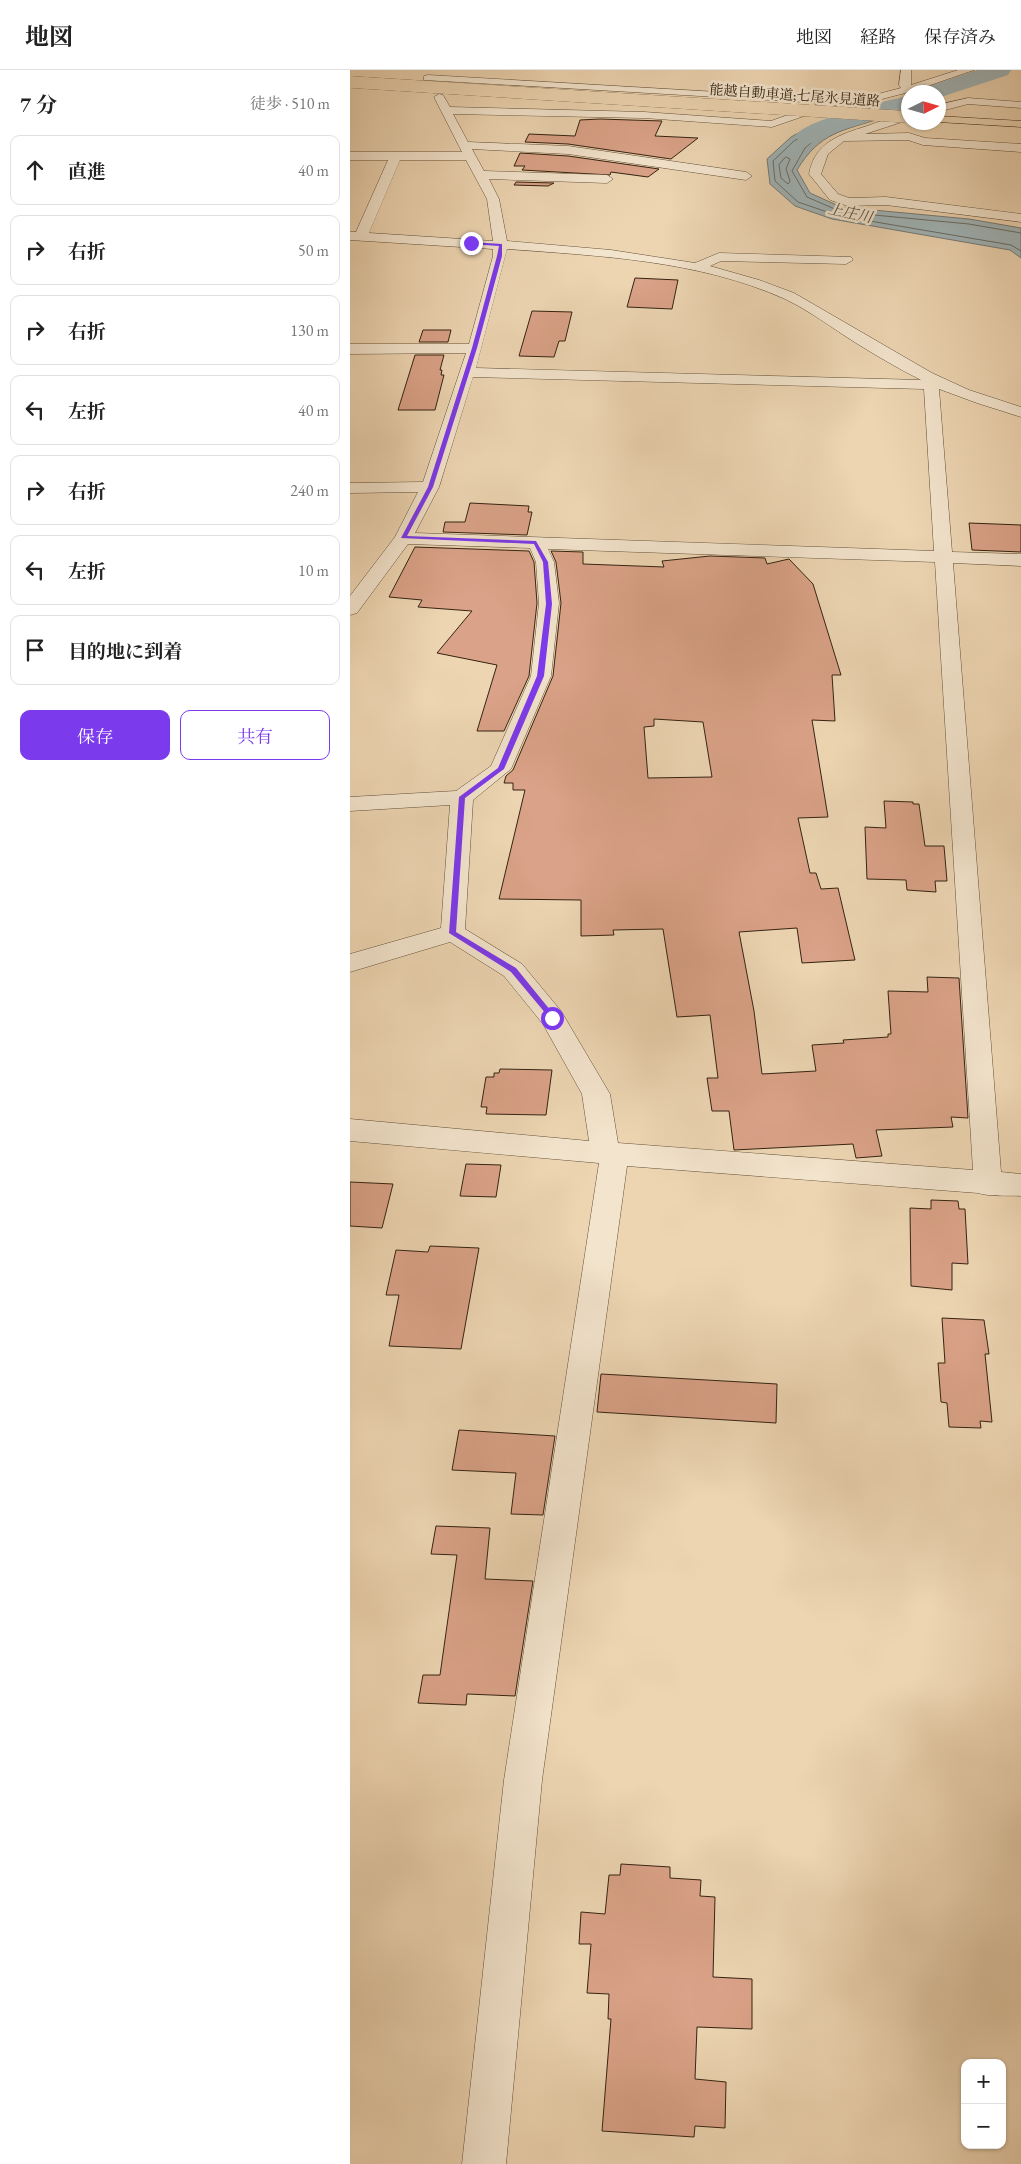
<!DOCTYPE html>
<html lang="ja">
<meta charset="utf-8">
<style>
body{margin:0;font-family:"EB Garamond","Noto Serif JP",serif;background:#f2f2f2;color:#222}
.controls{position:absolute;right:15px;bottom:15px;display:grid;overflow:hidden;border-radius:10px;box-shadow:0 1px 4px #0004}
.controls button{width:45px;height:45px;display:grid;place-items:center;padding:0;border:0;border-bottom:1px solid #e0e0e0;background:#fff;color:#222;font:25px sans-serif}
.compass{position:absolute;left:551px;top:15px;width:45px;height:45px;border-radius:50%;background:#fff;box-shadow:0 1px 4px #0004;rotate:85deg}
.stop{position:absolute;width:15px;height:15px;margin:-11px;border:4px solid #7c3aed;border-radius:50%;background:#fff}
.stop.end{background:#7c3aed;border-color:#fff;box-shadow:0 1px 5px #0008}
.list{margin:0;padding:0;list-style:none}
h2{display:flex;justify-content:space-between;align-items:center;height:65px;margin:0;padding:0 20px;font-size:21px}
h2 small{font-size:16px;font-weight:400;color:#767676}
.list li{display:grid;grid-template-columns:32px 1fr auto;gap:15px;align-items:center;box-sizing:border-box;height:70px;margin:0 10px 10px;padding:0 10px;border:1px solid #e0e0e0;border-radius:10px}
.list b{display:block;font-size:19px;white-space:nowrap}
.list em{font-size:16px;font-style:normal;color:#767676}
.actions{display:flex;gap:10px;padding:15px 20px}
.actions a{flex:1;padding:11px 0;border:1px solid #7c3aed;border-radius:10px;text-align:center;font-size:18px;color:#7c3aed}
.actions .main{background:#7c3aed;color:#fff}
.icon{flex:none;width:28px;height:28px;fill:none;stroke:currentColor;stroke-width:2;stroke-linecap:round;stroke-linejoin:round}
.map{position:relative;flex:none;width:671px;height:2094px;overflow:hidden}
header{display:flex;align-items:center;gap:30px;box-sizing:border-box;height:70px;padding:0 25px;background:#fff;border-bottom:1px solid #e0e0e0}
header strong{font-size:24px}
nav{display:flex;gap:28px;margin-inline-start:auto;font-size:18px}
main{display:flex}
aside{flex:1;background:#fff}
.map>svg:first-child{display:block}
.water{fill:#a0b5b9;stroke:#757b76}
.lines{fill:none;stroke-linecap:round;stroke-linejoin:round}
.shore{stroke:#6a6c65;stroke-width:1}
.river{fill:#a0b5b9;fill-rule:evenodd}
.building{fill:#daa288;stroke:#342311;fill-rule:evenodd}
.minor-casing{stroke:#625039;stroke-width:1}
.highway-casing{stroke:#342311;stroke-width:1}
.minor{fill:#f3e4cd;fill-rule:evenodd}
.highway{fill:#edd5b2;fill-rule:evenodd}
.highway-bridge-casing{stroke:#342311;stroke-width:12;stroke-linecap:butt}
.highway-bridge{stroke:#edd5b2;stroke-width:12}
.route{fill:#7c3aed}
.labels{text-anchor:middle;stroke-width:5;stroke-linejoin:round;paint-order:stroke}
.far-street-label{font-size:14px;fill:#342311;stroke:#f3e4cd}
.far-water-label{font-size:15px;font-style:italic;fill:#544f43;stroke:#f3e4cd}
</style>
<header>
<strong>地図</strong>
<nav><a>地図</a><a>経路</a><a>保存済み</a></nav>
</header>
<main>
<aside>
<h2>7 分<small>徒歩 · 510 m</small></h2>
<ul class="list">
<li><svg class="icon" aria-label="ahead" viewBox="0 0 24 24"><path d="M12 20V5M6 11l6-6 6 6"/></svg><div><b>直進</b></div><em>40 m</em></li>
<li><svg class="icon" aria-label="right" viewBox="0 0 24 24"><path d="M7 20v-9h11M14 6l5 5-5 5"/></svg><div><b>右折</b></div><em>50 m</em></li>
<li><svg class="icon" aria-label="right" viewBox="0 0 24 24"><path d="M7 20v-9h11M14 6l5 5-5 5"/></svg><div><b>右折</b></div><em>130 m</em></li>
<li><svg class="icon" aria-label="left" viewBox="0 0 24 24"><path d="M17 20v-9H6M10 6l-5 5 5 5"/></svg><div><b>左折</b></div><em>40 m</em></li>
<li><svg class="icon" aria-label="right" viewBox="0 0 24 24"><path d="M7 20v-9h11M14 6l5 5-5 5"/></svg><div><b>右折</b></div><em>240 m</em></li>
<li><svg class="icon" aria-label="left" viewBox="0 0 24 24"><path d="M17 20v-9H6M10 6l-5 5 5 5"/></svg><div><b>左折</b></div><em>10 m</em></li>
<li><svg class="icon" aria-label="arrive" viewBox="0 0 24 24"><path d="M6 21V4h12l-3 4 3 4H6"/></svg><div><b>目的地に到着</b></div></li>
</ul>
<div class="actions"><a class="main">保存</a><a>共有</a></div>
</aside>
<div class="map">
<svg width="671" height="2094" viewBox="0 0 671 2094">
<rect width="100%" height="100%" fill="#edd5b2"/>
<filter id="stains"><feTurbulence type="fractalNoise" baseFrequency=".004" numOctaves="4"/><feColorMatrix values="0 0 0 0 .2 0 0 0 0 .09 0 0 0 0 .02 0 0 0 .5 -.17"/></filter>
<radialGradient id="worn" r=".72"><stop offset=".6" stop-color="#630" stop-opacity="0"/><stop offset="1" stop-color="#630" stop-opacity=".3"/></radialGradient>
<path class="water" d="M 493,46 L 532,48 C 492,61 470,62 447,100 L 460,123 L 491,137 L 619,149 L 671,158 L 671,188 L 660,180 L 482,149 L 445,136 L 420,114 L 417,89 L 441,67 L 461,56 Z"/>
<g class="lines">
<g class="shore">
<polygon points="471,58 474,62 455,78 442,101 457,127 487,140 486,145 448,132 425,111 423,91 444,71"/>
<polygon points="436,87 440,89 436,99 440,111 438,114 431,108 429,95"/>
<polyline points="671,163 619,154 503,143 500,145 502,148 661,175 671,181"/>
</g>
<g class="river">
<polygon points="627,0 661,0 658,5 588,28 588,22 572,22 576,17"/>
<path d="M 558,26 L 558,40 L 485,62 L 467,71 L 458,74 L 449,71 L 445,66 C 457,49 535,31 558,26 Z"/>
</g>
</g>
<g class="building">
<polygon points="250,49 312,51 305,66 348,68 321,89 218,74 175,72 179,64 225,66 230,50"/>
<polygon points="170,83 218,86 309,99 298,107 261,102 260,105 172,100 175,96 164,96"/>
<polygon points="166,112 204,113 198,116 164,115"/>
<polygon points="285,208 328,210 322,239 277,237"/>
<polygon points="182,241 222,242 215,271 209,271 204,287 169,286"/>
<polygon points="73,260 101,260 98,272 69,272"/>
<polygon points="65,285 94,285 90,300 92,300 91,305 94,305 85,340 48,340"/>
<polygon points="120,433 179,436 178,442 182,442 177,465 93,462 95,452 115,452"/>
<polygon points="619,453 671,455 671,482 622,480"/>
<polygon points="65,477 179,481 184,492 187,533 179,606 154,661 127,661 147,595 87,583 122,541 68,537 72,530 39,527"/>
<path d="M 201,481 L 233,482 L 233,494 L 314,497 L 312,491 L 360,486 L 415,488 L 417,494 L 439,489 L 463,514 L 491,605 L 482,605 L 485,651 L 462,650 L 478,747 L 448,748 L 460,803 L 466,803 L 471,819 L 488,818 L 505,890 L 452,893 L 447,858 L 389,862 L 404,941 L 412,1004 L 466,1001 L 462,975 L 494,973 L 493,970 L 538,967 L 538,964 L 541,964 L 538,921 L 578,922 L 577,907 L 609,908 L 618,1048 L 601,1047 L 603,1057 L 526,1060 L 532,1086 L 506,1088 L 503,1074 L 384,1080 L 379,1041 L 362,1041 L 357,1008 L 368,1008 L 360,945 L 327,947 L 313,859 L 263,860 L 264,865 L 231,866 L 231,830 L 149,829 L 175,720 L 163,720 L 163,713 L 154,713 L 156,706 L 163,700 L 203,606 L 211,533 L 206,492 ZM 304,649 L 353,652 L 362,707 L 298,708 L 294,657 L 304,656 Z"/>
<polygon points="534,731 563,732 563,734 569,734 575,776 594,776 597,811 585,811 586,822 557,820 556,810 517,809 515,757 536,758"/>
<polygon points="150,999 202,1000 196,1045 136,1044 137,1037 131,1037 136,1007 144,1007 144,1003 149,1003"/>
<polygon points="116,1094 151,1095 146,1127 110,1126"/>
<polygon points="0,1112 43,1114 32,1158 0,1156"/>
<polygon points="581,1130 608,1131 609,1139 615,1139 618,1194 602,1193 602,1220 561,1216 560,1138 581,1139"/>
<polygon points="80,1176 129,1178 111,1279 39,1276 49,1225 36,1225 46,1180 78,1182"/>
<polygon points="592,1248 634,1250 639,1284 635,1284 642,1352 630,1351 631,1358 599,1357 597,1333 591,1332 588,1293 595,1293"/>
<polygon points="251,1304 427,1314 426,1353 247,1342"/>
<polygon points="109,1360 205,1366 193,1445 161,1444 166,1403 102,1400"/>
<polygon points="86,1456 140,1458 135,1509 183,1511 165,1626 117,1624 116,1635 68,1633 73,1605 90,1605 107,1485 81,1484"/>
<polygon points="271,1794 320,1797 320,1808 351,1810 350,1826 365,1827 363,1907 402,1909 402,1959 347,1957 345,2009 376,2012 375,2058 345,2056 344,2067 252,2061 261,1949 258,1949 259,1924 237,1923 241,1874 229,1874 231,1842 255,1844 259,1805 270,1805"/>
</g>
<g class="lines">
<defs>
<g id="minor">
<path d="M 551,0 L 561,0 L 561,15 L 608,0 L 624,0 L 563,21 L 509,35 L 489,34 L 422,57 L 294,48 L 103,44 L 118,72 L 218,76 L 396,102 L 402,106 L 396,110 L 218,84 L 122,79 L 134,101 L 257,105 L 263,109 L 257,113 L 139,109 L 149,129 L 157,171 L 261,180 L 345,193 L 369,183 L 501,187 L 503,190 L 496,194 L 371,191 L 360,196 L 409,210 L 444,223 L 582,303 L 619,320 L 671,337 L 671,347 L 627,333 L 589,319 L 602,482 L 671,484 L 671,496 L 603,493 L 651,1102 L 671,1104 L 671,1126 C 657,1125 641,1127 628,1123 L 277,1096 L 192,1710 L 156,2094 L 112,2094 L 154,1710 L 249,1093 L 0,1071 L 0,1049 L 239,1071 L 232,1024 L 193,954 L 154,906 L 100,872 L 0,902 L 0,884 L 91,858 L 100,735 L 0,741 L 0,727 L 106,721 L 141,696 L 181,606 L 189,533 L 186,492 L 180,478 L 58,474 L 7,543 L 0,545 L 0,526 L 45,467 L 68,422 L 0,423 L 0,413 L 73,412 L 116,283 L 0,284 L 0,274 L 119,274 L 143,186 L 143,179 L 0,170 L 0,162 L 6,162 L 38,90 L 0,90 L 0,82 L 112,82 L 84,27 L 89,24 L 93,25 L 100,37 L 294,42 L 421,51 L 471,33 L 74,10 L 74,6 L 78,5 L 505,30 L 551,18 L 549,15 ZM 50,90 L 116,90 L 137,129 L 143,171 L 19,163 ZM 157,179 C 250,186 348,190 435,229 C 460,241 482,258 506,273 C 527,286 549,299 571,310 L 126,298 ZM 123,307 L 574,319 L 584,481 L 65,463 L 89,417 ZM 198,479 L 585,492 L 623,1100 L 268,1073 L 260,1024 L 211,941 L 172,894 L 115,859 L 123,730 L 161,699 L 201,606 L 209,533 L 204,492 Z"/>
<polygon points="618,28 671,32 671,38 618,34 588,42 588,35"/>
<path d="M 558,43 L 558,50 L 515,64 L 559,63 L 575,68 L 671,74 L 671,82 L 573,75 L 558,70 L 494,71 L 478,84 L 471,104 L 488,124 L 499,128 L 536,127 L 671,144 L 671,152 L 536,135 L 498,136 L 480,130 L 459,104 C 465,72 489,65 517,56 C 531,51 544,46 558,43 Z"/>
</g>
<polygon id="highway" points="588,46 671,51 671,57 588,52"/>
</defs>
<use href="#minor" class="minor-casing"/>
<use href="#highway" class="highway-casing"/>
<use href="#minor" class="minor"/>
<use href="#highway" class="highway"/>
<defs>
<polyline id="highway-bridge" points="0,12 558,47"/>
</defs>
<use href="#highway-bridge" class="highway-bridge-casing"/>
<use href="#highway-bridge" class="highway-bridge"/>
</g>
<polygon class="route" points="121,172 152,174 152,186 127,278 83,417 57,466 186,471 198,492 202,534 194,606 154,699 115,728 106,862 166,898 205,946 206,948 202,951 161,902 99,863 109,727 148,698 187,606 196,534 193,492 184,474 51,468 78,417 122,278 147,186 149,176 120,174"/>
<g class="labels">
<g class="far-street-label">
<text transform="translate(445 25) rotate(4)" y="5">能越自動車道;七尾氷見道路</text>
</g>
<g class="far-water-label">
<text transform="translate(500 143) rotate(12)" y="5">上庄川</text>
</g>
</g>
<rect width="100%" height="100%" filter="url(#stains)"/>
<rect width="100%" height="100%" fill="url(#worn)"/>
</svg>
<div class="controls">
<button>+</button>
<button>−</button>
</div>
<svg class="compass" viewBox="-18 -18 36 36"><path d="M0-13l5 13h-10z" fill="#e53935"/><path d="M0 13l5-13h-10z" fill="#767676"/></svg>
<div class="stop" style="left:202px;top:948px"></div>
<div class="stop end" style="left:121px;top:173px"></div>
</div>
</main>
